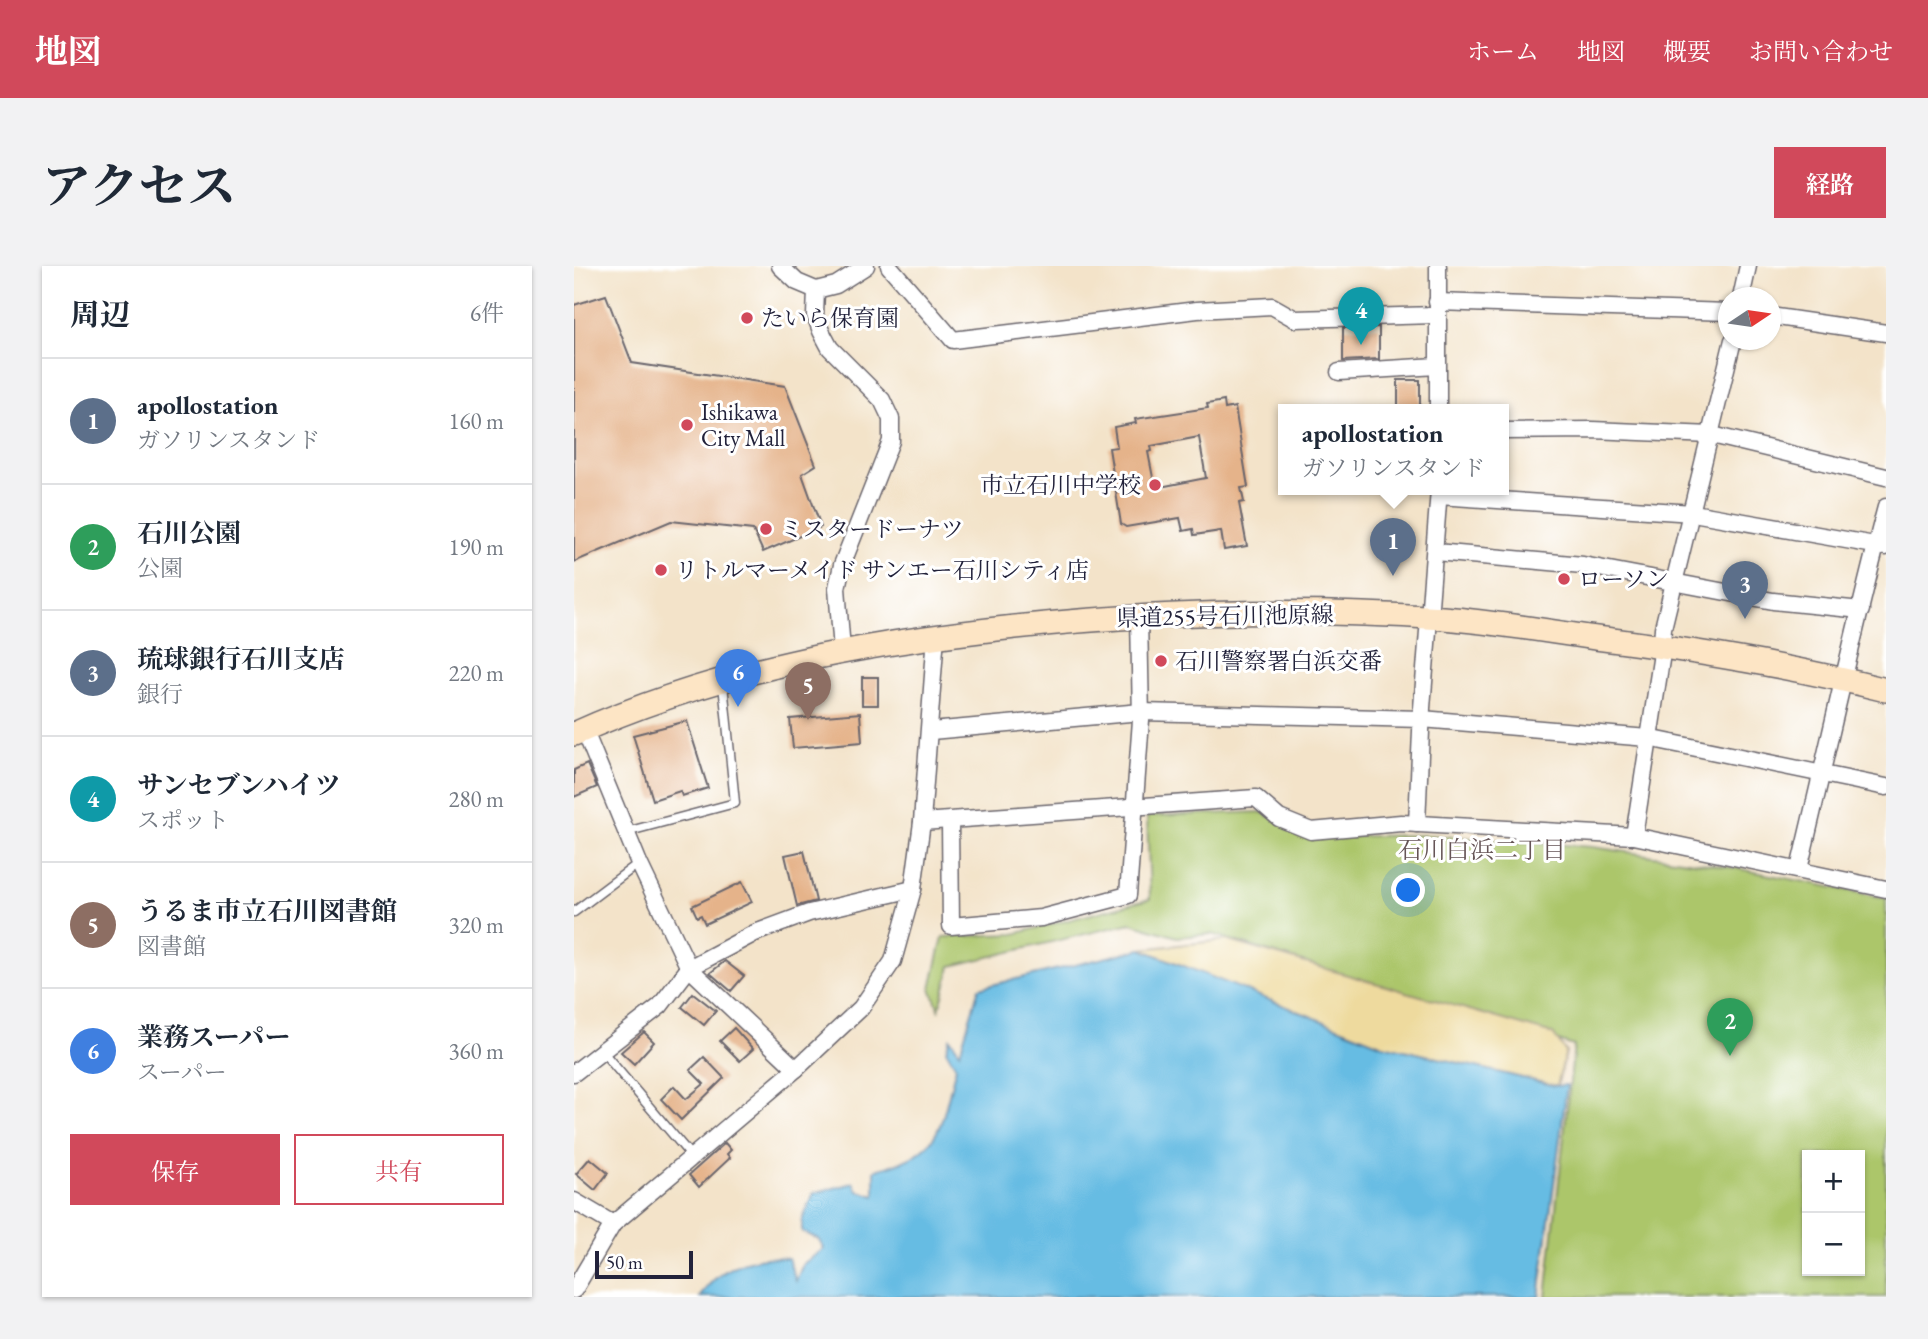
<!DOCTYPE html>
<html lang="ja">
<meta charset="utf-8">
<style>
body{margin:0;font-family:"EB Garamond","Noto Serif JP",serif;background:#f2f2f3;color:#1f2937}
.controls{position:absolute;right:21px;bottom:21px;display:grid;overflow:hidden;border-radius:0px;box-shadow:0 2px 5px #0004}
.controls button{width:63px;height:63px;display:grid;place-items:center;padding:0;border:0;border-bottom:2px solid #e0e1e3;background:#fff;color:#1f2937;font:35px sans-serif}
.compass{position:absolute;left:1144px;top:21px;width:63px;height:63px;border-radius:50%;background:#fff;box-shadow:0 2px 5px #0004;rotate:77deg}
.scale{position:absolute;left:21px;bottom:18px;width:98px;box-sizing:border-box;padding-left:7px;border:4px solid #22223b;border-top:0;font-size:19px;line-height:24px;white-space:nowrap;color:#22223b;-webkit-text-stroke:5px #fff;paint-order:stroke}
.you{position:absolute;left:835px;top:625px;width:24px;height:24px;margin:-18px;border:5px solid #fff;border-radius:50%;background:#1a73e8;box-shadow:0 0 0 10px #1a73e833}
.badge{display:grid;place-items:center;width:46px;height:46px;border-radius:50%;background:#d1495b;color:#fff;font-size:23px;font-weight:700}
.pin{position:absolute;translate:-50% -58px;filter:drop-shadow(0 2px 4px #0008)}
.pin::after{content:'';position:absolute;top:37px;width:24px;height:21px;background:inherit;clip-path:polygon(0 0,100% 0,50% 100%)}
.popup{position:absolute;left:704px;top:138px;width:231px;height:91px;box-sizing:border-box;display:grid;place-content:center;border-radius:0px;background:#fff;filter:drop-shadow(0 2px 5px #0005);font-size:23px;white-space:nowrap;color:#747a83}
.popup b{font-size:26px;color:#1f2937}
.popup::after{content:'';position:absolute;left:50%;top:100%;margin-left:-14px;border:14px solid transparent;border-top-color:#fff}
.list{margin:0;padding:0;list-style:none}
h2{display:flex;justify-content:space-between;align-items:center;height:91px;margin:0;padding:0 28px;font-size:30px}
h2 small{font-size:23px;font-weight:400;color:#747a83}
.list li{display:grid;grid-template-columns:46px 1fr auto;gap:21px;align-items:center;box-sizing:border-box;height:126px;padding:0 28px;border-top:2px solid #e0e1e3}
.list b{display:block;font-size:26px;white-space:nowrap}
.list p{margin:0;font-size:23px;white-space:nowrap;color:#747a83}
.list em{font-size:23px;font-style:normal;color:#747a83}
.actions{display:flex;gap:14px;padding:21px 28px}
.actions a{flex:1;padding:16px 0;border:2px solid #d1495b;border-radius:0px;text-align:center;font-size:24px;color:#d1495b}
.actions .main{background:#d1495b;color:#fff}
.map{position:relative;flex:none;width:1312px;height:1031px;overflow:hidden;border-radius:0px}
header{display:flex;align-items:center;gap:42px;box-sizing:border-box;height:98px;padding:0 35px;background:#d1495b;color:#fff}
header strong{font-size:33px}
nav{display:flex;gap:38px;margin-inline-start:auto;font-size:24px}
.intro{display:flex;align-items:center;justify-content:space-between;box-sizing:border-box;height:168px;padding:0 42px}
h1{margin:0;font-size:49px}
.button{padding:18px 32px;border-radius:0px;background:#d1495b;color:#fff;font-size:24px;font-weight:700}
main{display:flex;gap:42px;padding:0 42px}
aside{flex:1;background:#fff;border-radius:0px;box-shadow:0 2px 5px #0004}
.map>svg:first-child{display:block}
.green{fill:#acc66b;stroke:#677453;stroke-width:2;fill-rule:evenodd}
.sand{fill:#eeda9e;stroke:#887e6c;stroke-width:2}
.water{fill:#66bce3;stroke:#446f8f;stroke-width:2}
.building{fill:#e5b38a;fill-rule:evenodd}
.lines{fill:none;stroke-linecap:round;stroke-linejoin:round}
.lane-casing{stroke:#6b666d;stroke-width:11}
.street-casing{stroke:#6b666d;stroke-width:19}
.secondary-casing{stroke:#6b666d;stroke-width:26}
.lane{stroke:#fff;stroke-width:8}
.street{stroke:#fff;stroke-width:16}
.secondary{stroke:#fde5c5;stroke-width:23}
.poi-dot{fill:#d1495b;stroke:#fff;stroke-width:2.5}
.labels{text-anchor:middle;stroke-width:6;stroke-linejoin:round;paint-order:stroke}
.poi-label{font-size:23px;fill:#22223b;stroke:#fff;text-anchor:start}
.street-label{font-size:23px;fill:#22223b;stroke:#fff}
.neighbourhood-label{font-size:24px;fill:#665557;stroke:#fff}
</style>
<header>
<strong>地図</strong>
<nav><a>ホーム</a><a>地図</a><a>概要</a><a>お問い合わせ</a></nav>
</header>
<div class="intro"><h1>アクセス</h1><a class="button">経路</a></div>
<main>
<aside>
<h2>周辺<small>6件</small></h2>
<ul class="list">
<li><span class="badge" style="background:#5c6f8a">1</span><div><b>apollostation</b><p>ガソリンスタンド</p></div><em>160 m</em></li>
<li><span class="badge" style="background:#2e9e5b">2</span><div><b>石川公園</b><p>公園</p></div><em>190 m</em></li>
<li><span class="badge" style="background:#5c6f8a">3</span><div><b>琉球銀行石川支店</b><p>銀行</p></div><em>220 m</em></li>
<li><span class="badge" style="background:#0f9aa8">4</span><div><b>サンセブンハイツ</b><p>スポット</p></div><em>280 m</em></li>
<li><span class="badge" style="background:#8d6e63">5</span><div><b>うるま市立石川図書館</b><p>図書館</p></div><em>320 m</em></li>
<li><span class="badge" style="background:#3f7fe0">6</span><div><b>業務スーパー</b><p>スーパー</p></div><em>360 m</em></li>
</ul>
<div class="actions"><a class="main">保存</a><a>共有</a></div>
</aside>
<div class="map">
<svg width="1312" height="1031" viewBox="0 0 1312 1031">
<rect width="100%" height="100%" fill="#fff"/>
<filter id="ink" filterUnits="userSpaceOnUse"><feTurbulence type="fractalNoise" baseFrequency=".0143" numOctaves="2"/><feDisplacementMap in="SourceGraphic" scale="14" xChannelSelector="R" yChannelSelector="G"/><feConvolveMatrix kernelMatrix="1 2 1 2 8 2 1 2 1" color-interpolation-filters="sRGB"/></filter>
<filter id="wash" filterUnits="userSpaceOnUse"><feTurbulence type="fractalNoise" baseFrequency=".00686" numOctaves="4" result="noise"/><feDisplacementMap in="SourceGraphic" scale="28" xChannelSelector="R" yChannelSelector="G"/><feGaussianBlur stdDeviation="1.57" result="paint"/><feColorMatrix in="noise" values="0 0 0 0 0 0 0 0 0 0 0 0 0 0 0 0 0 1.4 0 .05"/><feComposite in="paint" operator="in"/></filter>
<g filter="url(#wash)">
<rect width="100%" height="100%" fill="#f3e3c9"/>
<path class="green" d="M 687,546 L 738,571 L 854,569 L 1019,581 L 1161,602 L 1312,632 L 1312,1031 L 972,1031 L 1000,780 L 638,668 L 603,671 L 557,657 L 377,700 L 365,744 L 357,722 L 369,671 L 440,668 L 576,633 L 573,550 ZM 1233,889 L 1286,889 L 1286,1005 L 1233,1005 Z"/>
<polygon class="sand" points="652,674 979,768 992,786 983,820 809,779 567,683"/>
<path class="water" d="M 567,683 L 809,779 L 982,820 L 993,819 L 965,1031 L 126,1031 C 145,1000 179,989 214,992 L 222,1015 L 229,998 L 250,983 L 245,973 L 228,966 L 228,954 L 240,927 L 280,917 L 284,925 L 301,930 L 301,904 C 370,887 365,863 382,801 L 372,784 L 376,772 L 386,786 L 405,722 Z"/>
<g id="blocks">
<g class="building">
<polygon points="32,29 58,97 211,120 242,199 228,208 247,261 189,286 179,264 97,255 0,296 0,39"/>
<polygon points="805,61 805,93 769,95 769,62"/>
<rect x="824" y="114" width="22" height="30"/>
<path d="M 650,135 L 651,143 L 661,141 L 674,221 L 667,222 L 670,236 L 665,237 L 673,280 L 650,284 L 647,265 L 620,269 L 619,263 L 609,265 L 606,252 L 552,261 L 547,258 L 535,182 L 543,181 L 540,161 L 562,157 L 561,153 L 634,142 L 633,138 ZM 625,171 L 632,212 L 581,222 L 574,186 L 578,185 L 577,180 Z"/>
<rect x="288" y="411" width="16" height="28"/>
<polygon points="286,447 288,476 219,482 216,453"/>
<polygon points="113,455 134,522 108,530 106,525 79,534 59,469"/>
<polygon points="13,498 23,521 0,531 0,504"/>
<polygon points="230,585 242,635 223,640 211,589"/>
<polygon points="168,616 178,636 131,658 127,649 123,651 118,640"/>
<polygon points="151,695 170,710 157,725 136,707"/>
<polygon points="119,727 142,745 130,759 108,741"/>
<polygon points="160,762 179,783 166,795 146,775"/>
<polygon points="70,766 80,776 60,798 47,786"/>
<polygon points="130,791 150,812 107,854 87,833 100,820 112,833 130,818 116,804"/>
<polygon points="151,877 157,884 153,888 156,892 125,921 115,909"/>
<polygon points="16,892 34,907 21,924 2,908"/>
</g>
</g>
</g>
<g filter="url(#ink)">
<use href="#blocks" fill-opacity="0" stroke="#6b666d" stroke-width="2"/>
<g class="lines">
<defs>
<g id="lane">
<polyline points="52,566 161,537 149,418"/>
<polyline points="0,646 65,597"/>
<polyline points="28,785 118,891"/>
</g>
<g id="street">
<polyline points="206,0 223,16 242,24 262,19 292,0"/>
<polyline points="315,0 379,74 623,44 698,40 721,53 862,49"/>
<polyline points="864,0 864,144"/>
<polyline points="242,24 241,49 247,65 256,82 308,134 317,153 317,175 268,299 263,322 268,384"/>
<polyline points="1167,32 1174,0"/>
<polyline points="863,36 1154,46"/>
<polyline points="1196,50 1312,67"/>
<polyline points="765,106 863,100"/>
<polyline points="929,165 1018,164 1138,169 1312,211"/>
<polyline points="865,230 1119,247 1312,281"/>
<polyline points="862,286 1009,299 1199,335 1287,344"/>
<polyline points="10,463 65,597 115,702 222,803"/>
<polyline points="357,465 567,446 848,453 1074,472 1312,521"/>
<polyline points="376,555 377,660 467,652 554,629 567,454 565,350"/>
<polyline points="348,556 682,532 705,552 737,565 827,557 1060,570 1312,623"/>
<polyline points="843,558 848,442 865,224"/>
<polyline points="1060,570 1087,394 1089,362 1159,74"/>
<path d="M 1225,603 C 1254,482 1280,361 1312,241"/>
<polyline points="0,807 86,740 115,702 181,667 235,647 339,623"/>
<polyline points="0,935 39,958"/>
<polyline points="0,1024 39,958 222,803 287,742 319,695 339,623 348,556 362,369"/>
</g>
<path id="secondary" d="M 0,468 C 140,405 289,377 441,361 C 582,346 727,342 869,352 C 920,356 971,365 1022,372 C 1119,384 1217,400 1312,424"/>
</defs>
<use href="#lane" class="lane-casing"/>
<use href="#street" class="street-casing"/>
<use href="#secondary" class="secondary-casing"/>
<use href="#lane" class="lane"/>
<use href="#street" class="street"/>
<use href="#secondary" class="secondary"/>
</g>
</g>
<g class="poi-dot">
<circle cx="173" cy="52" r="7"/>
<circle cx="113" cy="159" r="7"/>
<circle cx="581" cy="219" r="7"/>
<circle cx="192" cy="263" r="7"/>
<circle cx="87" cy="304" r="7"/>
<circle cx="990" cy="313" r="7"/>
<circle cx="587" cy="395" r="7"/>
</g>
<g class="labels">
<g class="poi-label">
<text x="187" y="60">たいら保育園</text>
<text x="127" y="154">Ishikawa<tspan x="127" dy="26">City Mall</tspan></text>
<text x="567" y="227" text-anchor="end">市立石川中学校</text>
<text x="206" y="271">ミスタードーナツ</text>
<text x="101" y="312">リトルマーメイド サンエー石川シティ店</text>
<text x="1004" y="321">ローソン</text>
<text x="601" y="403">石川警察署白浜交番</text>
</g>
<g class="street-label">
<text transform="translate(651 350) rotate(-1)" y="8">県道255号石川池原線</text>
</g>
<g class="neighbourhood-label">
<text x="908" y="592">石川白浜二丁目</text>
</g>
</g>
</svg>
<div class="controls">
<button>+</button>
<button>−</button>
</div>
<svg class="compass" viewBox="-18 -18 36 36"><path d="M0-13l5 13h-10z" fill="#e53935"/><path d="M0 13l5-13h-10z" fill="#747a83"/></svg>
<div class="scale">50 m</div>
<div class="you"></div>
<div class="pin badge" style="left:819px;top:310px;background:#5c6f8a">1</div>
<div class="popup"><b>apollostation</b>ガソリンスタンド</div>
<div class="pin badge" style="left:1156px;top:790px;background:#2e9e5b">2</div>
<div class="pin badge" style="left:1171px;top:353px;background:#5c6f8a">3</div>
<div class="pin badge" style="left:787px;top:79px;background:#0f9aa8">4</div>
<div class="pin badge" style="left:234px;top:454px;background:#8d6e63">5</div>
<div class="pin badge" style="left:164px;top:441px;background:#3f7fe0">6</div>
</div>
</main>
